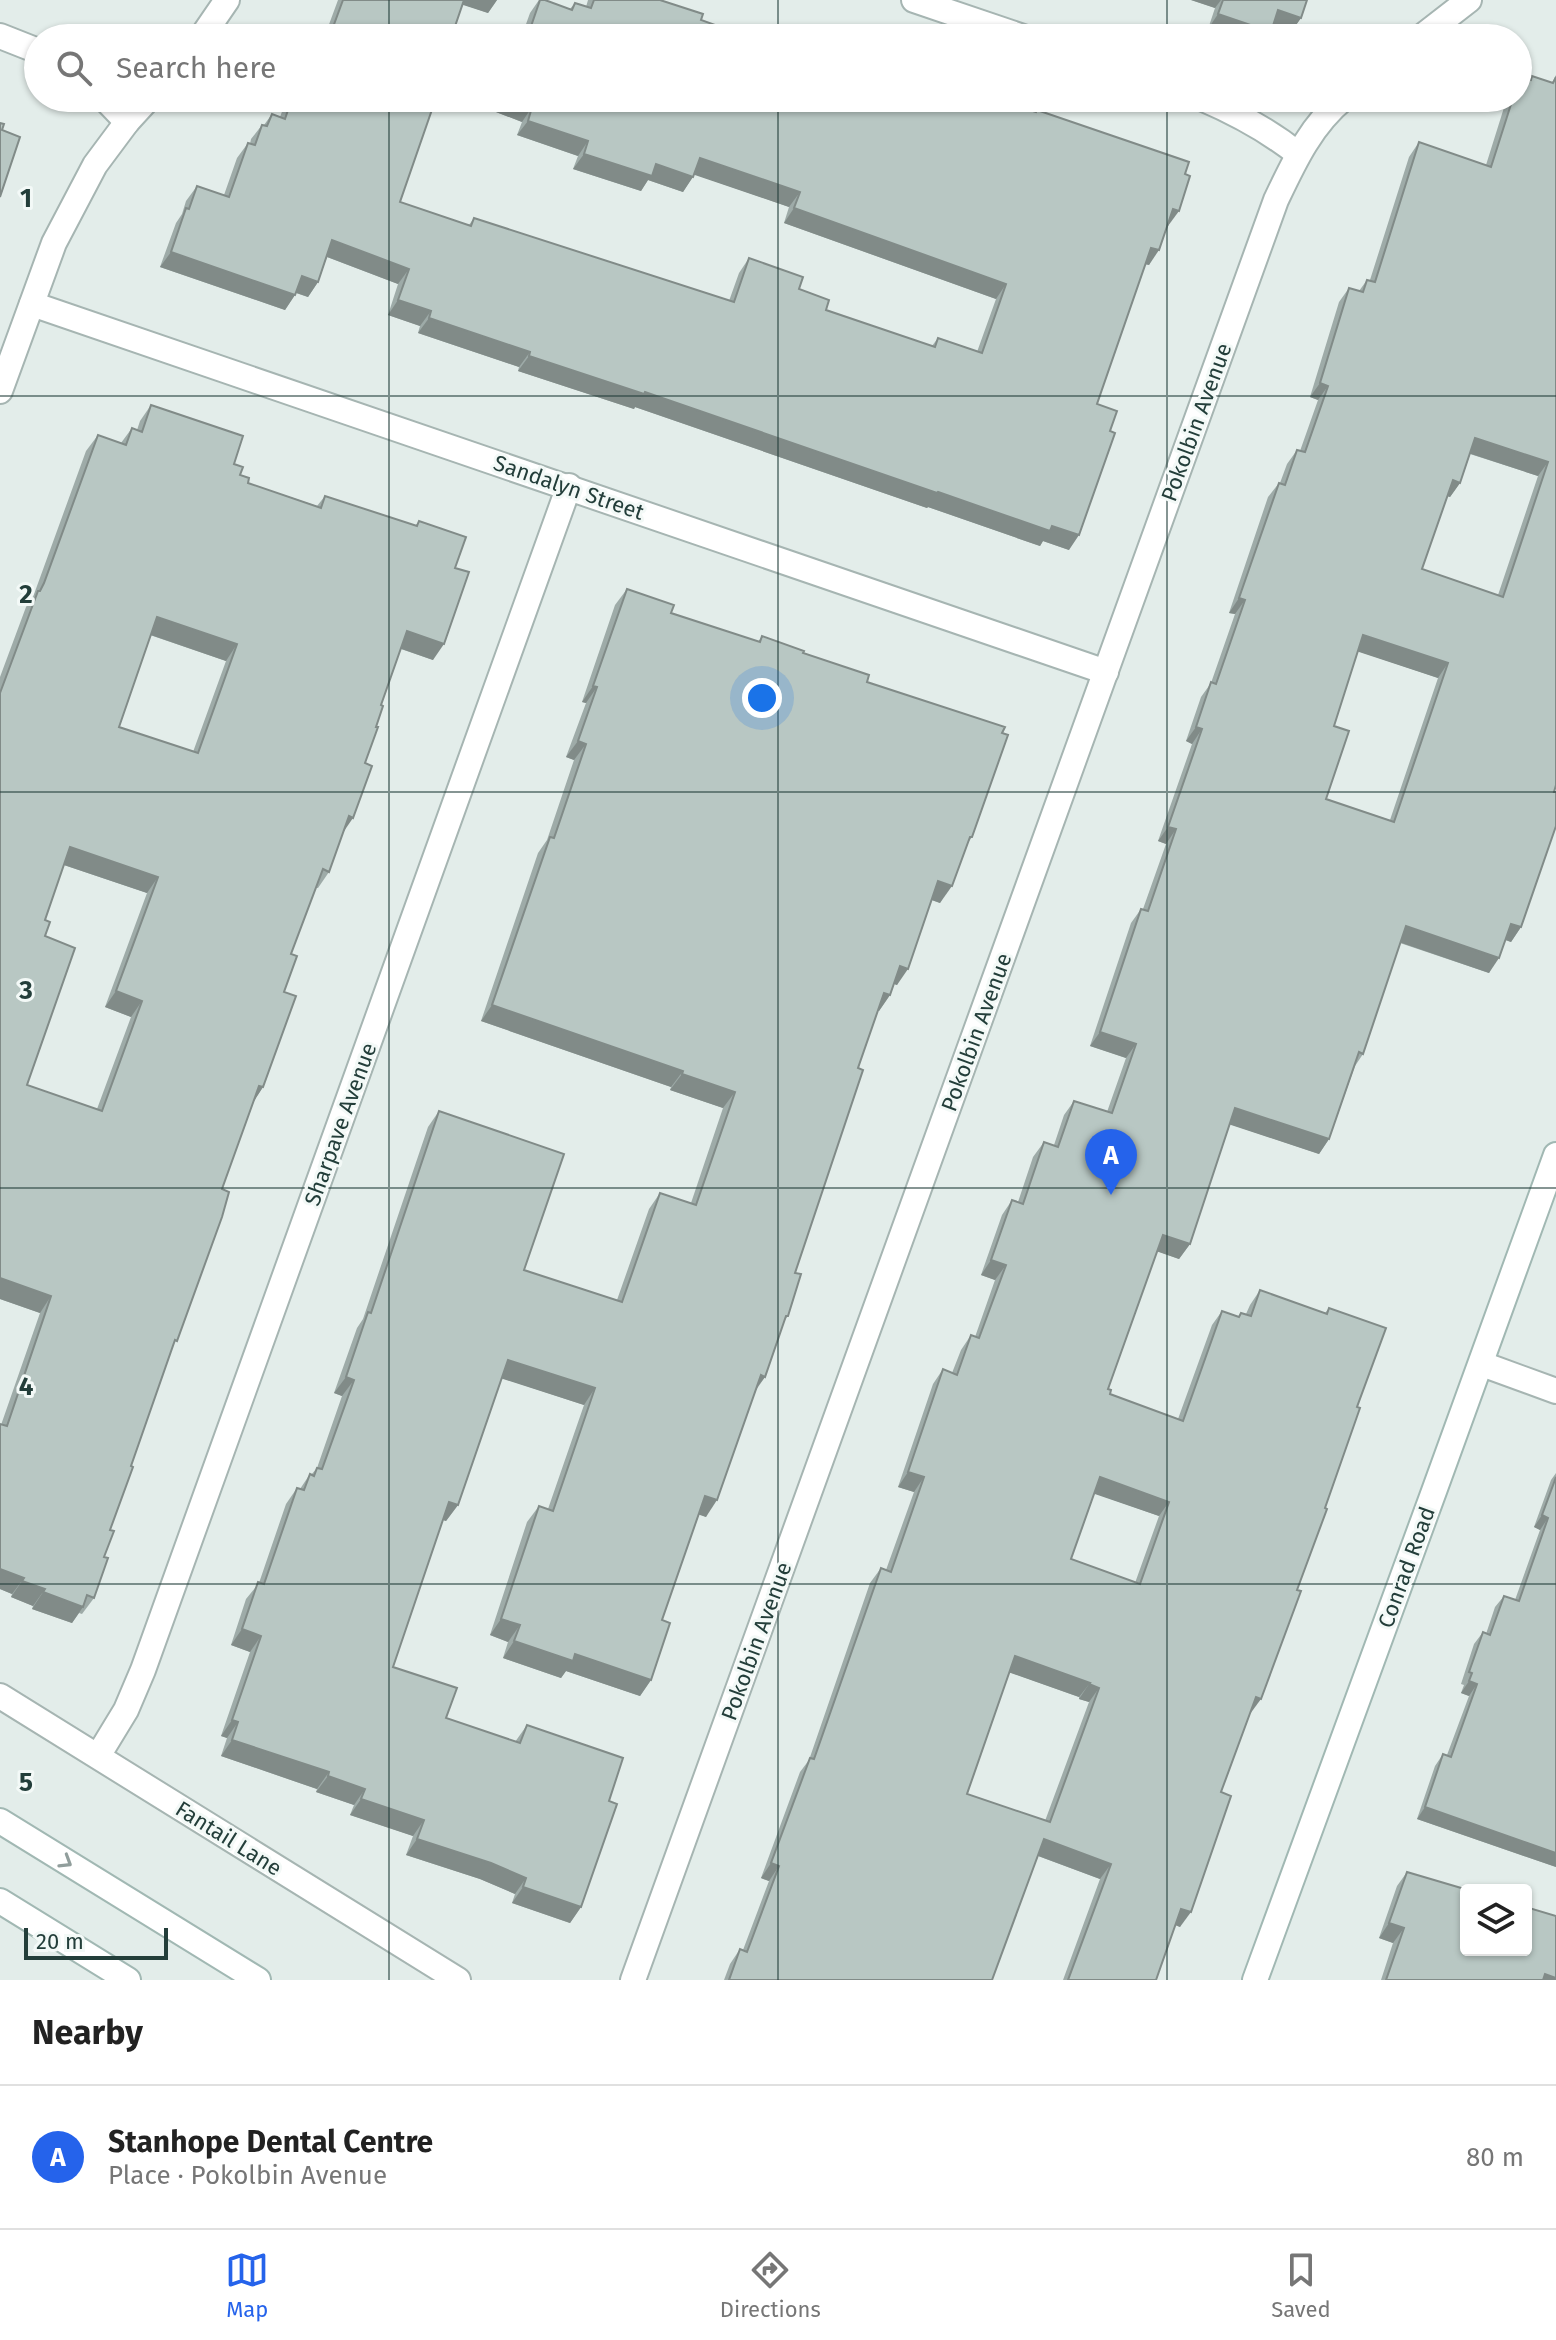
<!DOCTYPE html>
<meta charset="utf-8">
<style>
body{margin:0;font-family:"Fira Sans",sans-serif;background:#f6f6f6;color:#222}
.controls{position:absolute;right:24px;bottom:24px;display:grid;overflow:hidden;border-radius:8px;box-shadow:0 2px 6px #0004}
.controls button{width:72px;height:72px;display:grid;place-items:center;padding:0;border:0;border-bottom:2px solid #e0e0e0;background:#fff;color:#222;font:40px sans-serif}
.scale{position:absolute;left:24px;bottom:20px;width:144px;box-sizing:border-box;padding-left:8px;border:4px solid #233e3a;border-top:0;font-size:22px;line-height:28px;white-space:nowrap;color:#233e3a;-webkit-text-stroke:6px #f3f9f7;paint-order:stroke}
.you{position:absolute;left:762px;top:698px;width:28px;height:28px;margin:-20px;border:6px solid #fff;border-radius:50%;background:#1a73e8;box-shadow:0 0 0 12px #1a73e833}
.badge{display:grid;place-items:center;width:52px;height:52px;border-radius:50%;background:#2563eb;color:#fff;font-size:26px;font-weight:700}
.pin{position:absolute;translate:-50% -66px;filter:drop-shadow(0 2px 4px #0008)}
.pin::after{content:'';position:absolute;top:42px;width:28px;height:24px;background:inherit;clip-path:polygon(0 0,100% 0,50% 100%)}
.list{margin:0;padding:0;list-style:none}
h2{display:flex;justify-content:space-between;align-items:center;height:104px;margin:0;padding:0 32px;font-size:34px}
h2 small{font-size:26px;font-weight:400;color:#767676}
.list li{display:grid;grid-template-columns:52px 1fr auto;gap:24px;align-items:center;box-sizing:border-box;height:144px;padding:0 32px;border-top:2px solid #e0e0e0}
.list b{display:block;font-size:30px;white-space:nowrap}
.list p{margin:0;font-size:26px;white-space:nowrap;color:#767676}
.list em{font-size:26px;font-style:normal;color:#767676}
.icon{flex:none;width:44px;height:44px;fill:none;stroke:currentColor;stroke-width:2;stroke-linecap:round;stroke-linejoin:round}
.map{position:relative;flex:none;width:1556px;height:1980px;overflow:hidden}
.search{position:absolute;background:#fff;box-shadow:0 2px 6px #0004;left:24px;right:24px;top:24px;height:88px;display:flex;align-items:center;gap:20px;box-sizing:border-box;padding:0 28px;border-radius:44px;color:#767676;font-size:30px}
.sheet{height:248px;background:#fff}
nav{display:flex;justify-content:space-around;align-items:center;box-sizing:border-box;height:112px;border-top:2px solid #e0e0e0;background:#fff;font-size:22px;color:#767676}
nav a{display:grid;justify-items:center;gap:4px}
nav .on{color:#2563eb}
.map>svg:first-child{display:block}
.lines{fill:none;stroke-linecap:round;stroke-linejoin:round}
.street-casing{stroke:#a6b5b2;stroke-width:28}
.secondary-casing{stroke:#a1b8b3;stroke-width:28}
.street{stroke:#fff;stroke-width:24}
.secondary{stroke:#fff;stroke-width:24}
.wall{fill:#9eaba8;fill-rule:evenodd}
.shaded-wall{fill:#818b88}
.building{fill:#b8c7c3;stroke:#818b88;stroke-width:2;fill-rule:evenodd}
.oneway{stroke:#919e9c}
.grid{fill:none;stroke:#233e3a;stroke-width:2;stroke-opacity:0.55}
.labels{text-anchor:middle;stroke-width:6;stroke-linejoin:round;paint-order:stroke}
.street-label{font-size:22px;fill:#233e3a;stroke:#f3f9f7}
.grid-label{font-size:26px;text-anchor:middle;font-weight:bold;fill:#233e3a;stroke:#f3f9f7;stroke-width:6;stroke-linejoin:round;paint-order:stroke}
</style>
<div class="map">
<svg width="1556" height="1980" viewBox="0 0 1556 1980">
<rect width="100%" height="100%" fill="#e3edea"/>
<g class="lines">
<defs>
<g id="street">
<polyline points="914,0 1026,38"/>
<polyline points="0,36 38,51"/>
<polyline points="201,38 227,0"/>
<polyline points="1420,38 1469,0"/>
<polyline points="104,98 127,122"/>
<path d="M 1201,98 C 1236,113 1268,130 1298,154"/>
<polyline points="32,304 1106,672"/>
<polyline points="0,391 54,243 95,165 127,122 149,98"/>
<polyline points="1482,1364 1556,1391"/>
<polyline points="0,1696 458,1980"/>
<polyline points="98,1756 126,1710 143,1670 569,486"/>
<path d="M 633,1980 L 1276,200 C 1294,162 1311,125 1344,98"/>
</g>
<g id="secondary">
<polyline points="0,1821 258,1980"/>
<polyline points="0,1901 128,1980"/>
<path d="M 1255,1980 C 1354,1704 1458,1431 1556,1155"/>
</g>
</defs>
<use href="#street" class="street-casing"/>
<use href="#secondary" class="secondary-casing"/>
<use href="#street" class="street"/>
<use href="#secondary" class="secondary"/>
</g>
<g class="wall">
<polygon points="338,0 497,0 488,13 462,4 451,38 317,38 318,36 324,38"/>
<polygon points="539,0 570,9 575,3 586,7 588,0 660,0 701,20 751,38 521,38 530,13"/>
<polygon points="1191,0 1307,0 1301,18 1291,32 1273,26 1267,38 1237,38 1208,29 1215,8"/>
<path d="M 1556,75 L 1556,785 L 1521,927 L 1511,942 L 1505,940 L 1489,973 L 1400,943 L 1363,1054 L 1355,1066 L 1329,1139 L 1319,1154 L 1230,1124 L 1190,1244 L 1179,1259 L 1157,1251 L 1108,1389 L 1110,1394 L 1178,1419 L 1212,1325 L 1222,1311 L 1238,1317 L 1241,1313 L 1246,1314 L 1250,1305 L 1260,1290 L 1325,1313 L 1329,1308 L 1250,1714 L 1221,1792 L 1180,1927 L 1175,1925 L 1156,1980 L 1063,1980 L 1100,1879 L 1038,1856 L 992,1980 L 724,1980 L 730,1964 L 740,1949 L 743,1950 L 769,1881 L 761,1878 L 800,1772 L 809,1760 L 870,1583 L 881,1568 L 886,1570 L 914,1492 L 898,1487 L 933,1384 L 943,1369 L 952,1373 L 961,1350 L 971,1335 L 975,1337 L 995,1280 L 981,1275 L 1002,1215 L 1012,1200 L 1018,1202 L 1033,1157 L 1044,1142 L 1054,1145 L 1064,1115 L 1074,1101 L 1107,1112 L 1126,1058 L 1090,1046 L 1131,923 L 1141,909 L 1143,909 L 1166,844 L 1158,841 L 1192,744 L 1186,741 L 1201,697 L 1211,683 L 1235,614 L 1229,613 L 1268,497 L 1279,483 L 1280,483 L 1287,464 L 1297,450 L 1300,451 L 1318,400 L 1310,397 L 1339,302 L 1349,288 L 1359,291 L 1367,280 L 1370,280 L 1409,157 L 1419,142 L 1486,165 L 1507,98 L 1518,98 L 1518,79 L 1520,76 L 1530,79 L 1532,76 L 1552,83 ZM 1470,454 L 1538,476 L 1498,595 L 1422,569 L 1447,496 L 1450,497 L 1460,483 ZM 1358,651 L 1438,678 L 1390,820 L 1326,799 L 1334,726 ZM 1094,1493 L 1159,1516 L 1135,1583 L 1071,1559 ZM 1009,1672 L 1079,1697 L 1079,1699 L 1089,1702 L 1045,1821 L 967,1794 Z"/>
<polygon points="287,98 436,98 400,202 469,225 474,218 729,301 739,273 749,258 799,289 826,310 932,346 938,338 977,352 996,299 784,223 789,207 694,174 683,192 648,180 641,191 573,169 578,156 517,135 522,122 496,112 501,98 978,98 982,99 983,98 991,98 1168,226 1149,265 1145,264 1097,404 1069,550 1043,541 1040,546 928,507 927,508 635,407 634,409 518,371 519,367 418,333 420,326 388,315 398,284 327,257 318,282 308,297 296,293 285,310 160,267 176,223 182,214 186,201 197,186 224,195 237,158 248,143 250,144 251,139 262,125 264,125 272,114 280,117"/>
<path d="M 151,405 L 234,464 L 240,475 L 248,483 L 317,506 L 325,496 L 415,526 L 419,521 L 455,568 L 433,660 L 401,649 L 381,705 L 365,763 L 343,833 L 329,872 L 318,888 L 316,888 L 291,954 L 284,992 L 263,1087 L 254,1101 L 222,1189 L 172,1348 L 131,1466 L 110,1530 L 94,1598 L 82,1614 L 79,1613 L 72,1623 L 32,1609 L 33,1606 L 11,1597 L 12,1594 L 0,1589 L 0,1424 L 1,1425 L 40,1313 L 0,1299 L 0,677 L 26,607 L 33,597 L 86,451 L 98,435 L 121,443 L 132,428 L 137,430 L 140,421 ZM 150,635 L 226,661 L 193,752 L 119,727 ZM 64,865 L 147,893 L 105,1007 L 131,1017 L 97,1109 L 27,1085 L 45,936 L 45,920 Z"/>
<polygon points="627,589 671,613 758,642 762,636 867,682 972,837 967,844 940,903 932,900 897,985 894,984 890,995 879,1011 878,1011 858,1068 795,1273 788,1316 783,1322 765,1377 756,1390 706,1517 699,1514 662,1620 651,1680 640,1696 566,1671 561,1678 503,1658 508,1642 490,1635 527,1522 539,1506 548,1509 584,1405 502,1378 458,1505 446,1521 443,1520 393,1667 446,1718 515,1742 527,1725 609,1801 581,1907 570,1923 512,1903 515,1894 480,1879 406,1855 413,1836 350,1815 354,1805 316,1792 317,1789 221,1756 227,1738 221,1736 250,1652 231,1645 246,1599 259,1583 286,1504 297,1488 300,1489 310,1474 311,1475 317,1468 342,1396 334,1393 357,1328 363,1319 428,1127 439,1111 524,1270 617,1300 649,1209 660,1193 691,1203 723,1108 670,1090 671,1087 481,1021 538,853 547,840 574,760 566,757 586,703 582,702 615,605"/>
<polygon points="1556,1473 1556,1867 1417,1819 1435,1766 1443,1754 1447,1755 1469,1696 1461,1693 1464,1685 1461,1684 1474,1644 1483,1632 1486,1634 1495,1607 1504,1596 1515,1600 1540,1530 1534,1527 1551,1480"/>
<polygon points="1407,1872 1556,1980 1381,1980 1393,1943 1379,1938 1397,1886"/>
</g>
<g class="shaded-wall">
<polygon points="459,0 497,0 488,13 457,3"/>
<polygon points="1191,0 1221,0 1215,8"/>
<polygon points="1278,10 1301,18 1291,32 1268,24"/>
<polygon points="1218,14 1271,32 1267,38 1237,38 1208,29"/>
<polygon points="506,98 532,107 522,122 496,112"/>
<polygon points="528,121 588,141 578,156 517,135"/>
<polygon points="584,154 656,164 693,177 683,192 648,180 641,191 573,169"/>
<polygon points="700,158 800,192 789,207 689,173"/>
<polygon points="794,208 1006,284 996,299 784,223"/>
<polygon points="1173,209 1179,211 1168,226 1163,224"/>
<polygon points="332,240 409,269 398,284 322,255"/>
<polygon points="1151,248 1159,250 1149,265 1141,263"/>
<polygon points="171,252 295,295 285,310 160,267"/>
<polygon points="302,276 318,282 308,297 291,291"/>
<polygon points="398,300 431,311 420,326 388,315"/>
<polygon points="429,318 530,352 519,367 418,333"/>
<polygon points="529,356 645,392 938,492 1052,526 1079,535 1069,550 1043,541 1040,546 928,507 927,508 635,407 634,409 518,371"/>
<polygon points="1320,383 1328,386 1318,400 1310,397"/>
<polygon points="1475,438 1548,462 1538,476 1465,452"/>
<polygon points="1453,480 1460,483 1450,497 1442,494"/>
<polygon points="1239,598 1245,600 1235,614 1229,613"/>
<polygon points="157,617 237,644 226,661 145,633"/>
<polygon points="407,631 444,644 433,660 396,647"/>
<polygon points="1363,635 1448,663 1438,678 1353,650"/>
<polygon points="593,686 597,687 586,703 582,702"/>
<polygon points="1196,727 1202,729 1192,744 1186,741"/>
<polygon points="578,741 586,744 574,760 566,757"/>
<polygon points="349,816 353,818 342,834"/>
<polygon points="1168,827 1176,829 1166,844 1158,841"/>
<polygon points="70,847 158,877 147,893 58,863"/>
<polygon points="938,881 952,886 940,903 926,898"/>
<polygon points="1511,924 1521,927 1511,942 1501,938"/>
<polygon points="1406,926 1499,958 1489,973 1396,941"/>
<polygon points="900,966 908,969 897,985 889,982"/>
<polygon points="116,991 142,1001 131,1017 105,1007"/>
<polygon points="884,993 890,995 879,1011 872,1009"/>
<polygon points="492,1005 683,1071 671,1087 481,1021"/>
<polygon points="1100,1032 1136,1044 1126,1058 1090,1046"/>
<polygon points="682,1074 735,1092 723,1108 670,1090"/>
<polygon points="259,1086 263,1087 252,1104"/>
<polygon points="1235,1108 1329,1139 1319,1154 1225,1123"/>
<polygon points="1163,1235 1190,1244 1179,1259 1153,1250"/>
<polygon points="991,1260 1006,1265 995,1280 981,1275"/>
<polygon points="0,1278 51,1296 40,1313 0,1299"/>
<polygon points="508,1360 595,1388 584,1405 497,1377"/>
<polygon points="761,1375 765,1377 753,1393"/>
<polygon points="346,1377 354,1380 342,1396 334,1393"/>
<polygon points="908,1472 924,1477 914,1492 898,1487"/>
<polygon points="1100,1477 1169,1502 1159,1516 1089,1492"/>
<polygon points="705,1496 717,1500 706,1517 694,1513"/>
<polygon points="449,1502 458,1505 446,1521 438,1518"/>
<polygon points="1542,1515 1548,1518 1540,1530 1534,1527"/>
<polygon points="0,1569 24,1578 12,1594 0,1589"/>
<polygon points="22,1581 45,1589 33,1606 11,1597"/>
<polygon points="43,1592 83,1607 72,1623 32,1609"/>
<polygon points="501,1619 520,1625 508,1642 490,1635"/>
<polygon points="242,1629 261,1636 250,1652 231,1645"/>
<polygon points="514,1641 575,1654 651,1680 640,1696 566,1671 561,1678 503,1658"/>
<polygon points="1015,1656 1090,1683 1079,1697 1005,1671"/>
<polygon points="1469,1681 1477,1684 1469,1696 1461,1693"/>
<polygon points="1089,1684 1099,1688 1089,1702 1079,1699"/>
<polygon points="1256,1697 1261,1699 1250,1714"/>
<polygon points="232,1720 238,1722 227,1738 221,1736"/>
<polygon points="232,1740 329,1772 317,1789 221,1756"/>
<polygon points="328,1776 365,1789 354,1805 316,1792"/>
<polygon points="361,1799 424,1820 413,1836 350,1815"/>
<polygon points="1425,1807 1556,1853 1556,1867 1417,1819"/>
<polygon points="417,1839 491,1863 526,1878 515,1894 480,1879 406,1855"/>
<polygon points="1044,1839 1111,1864 1100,1879 1033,1854"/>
<polygon points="771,1863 779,1866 769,1881 761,1878"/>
<polygon points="523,1887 581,1907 570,1923 512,1903"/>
<polygon points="1181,1909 1191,1912 1180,1927 1171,1923"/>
<polygon points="1389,1923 1404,1928 1393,1943 1379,1938"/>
<polygon points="1545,1974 1556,1978 1556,1980 1541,1980"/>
</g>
<g class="building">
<polygon points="343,0 464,0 451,38 329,38"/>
<polygon points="540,0 545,0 572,10 575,3 591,8 594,0 660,0 703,14 701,20 751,38 527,38"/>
<polygon points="1223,0 1307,0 1301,18 1278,10 1271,32 1218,14"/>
<polygon points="778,28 806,38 774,38"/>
<path d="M 1520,76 L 1531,80 L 1532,76 L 1553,83 L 1556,77 L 1556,785 L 1554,792 L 1556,792 L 1556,826 L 1521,927 L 1511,924 L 1499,958 L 1406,926 L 1363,1054 L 1359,1052 L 1329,1139 L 1235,1108 L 1190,1244 L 1163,1235 L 1108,1389 L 1111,1390 L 1110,1394 L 1183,1421 L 1222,1311 L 1239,1317 L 1241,1313 L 1251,1316 L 1260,1290 L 1327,1314 L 1329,1308 L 1386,1328 L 1357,1407 L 1360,1408 L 1325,1508 L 1327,1509 L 1297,1590 L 1301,1591 L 1261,1699 L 1256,1697 L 1221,1792 L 1231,1796 L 1191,1912 L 1181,1909 L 1156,1980 L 1068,1980 L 1111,1864 L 1044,1839 L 992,1980 L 729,1980 L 740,1949 L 747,1952 L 779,1866 L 771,1863 L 810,1758 L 814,1759 L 881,1568 L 891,1572 L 924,1477 L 908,1472 L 943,1369 L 957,1375 L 971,1335 L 979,1338 L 1006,1265 L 991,1260 L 1012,1200 L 1023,1204 L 1044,1142 L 1058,1147 L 1074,1101 L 1112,1113 L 1136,1044 L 1100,1032 L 1141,909 L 1148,911 L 1176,829 L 1168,827 L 1202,729 L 1196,727 L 1211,682 L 1216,684 L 1245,600 L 1239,598 L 1279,483 L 1285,485 L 1297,450 L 1305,452 L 1328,386 L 1320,383 L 1349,288 L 1363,292 L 1367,280 L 1375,282 L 1419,142 L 1491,167 L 1513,98 L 1518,98 L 1518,82 ZM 1475,438 L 1548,462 L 1503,597 L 1422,569 L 1453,480 L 1460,483 ZM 1363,635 L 1448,663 L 1394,822 L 1326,799 L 1349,731 L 1334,726 ZM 1100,1477 L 1169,1502 L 1140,1584 L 1071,1559 ZM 1015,1656 L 1090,1683 L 1089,1684 L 1099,1688 L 1050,1822 L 967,1794 Z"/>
<polygon points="292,98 436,98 400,202 471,226 474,218 734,302 749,258 803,277 799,289 829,300 826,310 935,347 938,338 982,353 1006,284 794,208 800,192 700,158 693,177 656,164 652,176 584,154 588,141 528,121 532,107 508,98 978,98 983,100 983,98 991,98 1036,112 1037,110 1189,162 1185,174 1190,176 1179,211 1173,209 1159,250 1151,248 1097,404 1117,411 1110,431 1115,433 1079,535 1052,526 1050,531 938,492 937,493 645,392 644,394 529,356 530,352 429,318 431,311 398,300 409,269 332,240 318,282 302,276 295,295 171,252 186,208 189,209 197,186 229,197 248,143 255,145 262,125 267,126 272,114 285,119"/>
<polygon points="0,123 4,124 2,130 20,137 0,197"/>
<path d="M 151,405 L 243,436 L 234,464 L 243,467 L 240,475 L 249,478 L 248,483 L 321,508 L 325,496 L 417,526 L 419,521 L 466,537 L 455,568 L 469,572 L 444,644 L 407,631 L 381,705 L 383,706 L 376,727 L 378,727 L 365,763 L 372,766 L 353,818 L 349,816 L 329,872 L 323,869 L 291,954 L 297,956 L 284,992 L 296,996 L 263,1087 L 259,1086 L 222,1189 L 229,1192 L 222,1217 L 177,1341 L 175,1340 L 131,1466 L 133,1467 L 110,1530 L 114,1531 L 104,1557 L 108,1558 L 94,1598 L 87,1595 L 83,1607 L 43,1592 L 45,1589 L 22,1581 L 24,1578 L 0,1569 L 0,1424 L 7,1426 L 51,1296 L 0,1278 L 0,693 L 38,591 L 40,591 L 44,583 L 98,435 L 126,445 L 132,428 L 142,432 ZM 157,617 L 237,644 L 198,753 L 119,727 ZM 70,847 L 158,877 L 116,991 L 142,1001 L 102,1111 L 27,1085 L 75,948 L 45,936 L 50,922 L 45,920 Z"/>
<polygon points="627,589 674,605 671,613 760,642 762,636 804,651 803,653 869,675 867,682 1005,727 1002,733 1008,735 972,837 970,837 952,886 938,881 908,969 900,966 890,995 884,993 858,1068 863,1070 795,1273 801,1274 788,1316 786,1316 765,1377 761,1375 717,1500 705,1496 662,1620 670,1623 651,1680 575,1654 573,1661 514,1641 520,1625 501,1619 539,1506 553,1511 595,1388 508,1360 458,1505 449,1502 393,1667 457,1688 446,1718 520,1743 527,1725 623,1758 609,1801 617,1804 581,1907 523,1887 526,1878 491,1863 417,1839 424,1820 361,1799 365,1789 328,1776 329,1772 232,1740 238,1722 232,1720 261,1636 242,1629 258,1582 264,1584 297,1488 304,1490 310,1474 314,1476 317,1468 322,1469 354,1380 346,1377 368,1312 371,1313 439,1111 564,1154 524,1270 622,1302 660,1193 696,1205 735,1092 682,1074 683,1071 492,1005 550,837 554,838 586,744 578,741 597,687 593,686"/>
<polygon points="1556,1477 1556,1853 1425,1807 1443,1754 1451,1757 1477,1684 1469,1681 1472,1673 1469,1672 1483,1632 1490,1635 1504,1596 1519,1601 1548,1518 1542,1515"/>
<polygon points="1407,1872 1468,1890 1466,1890 1466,1950 1526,1950 1526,1907 1556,1916 1556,1978 1545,1974 1543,1980 1386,1980 1404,1928 1389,1923"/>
</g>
<defs><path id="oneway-chevron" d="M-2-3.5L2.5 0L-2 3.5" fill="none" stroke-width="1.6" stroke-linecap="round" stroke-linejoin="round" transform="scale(2)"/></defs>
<use class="oneway" href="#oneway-chevron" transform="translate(66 1862) rotate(32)"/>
<path class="grid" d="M 389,0 L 389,38M 778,0 L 778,38M 1167,0 L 1167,38M 389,98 L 389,1980M 778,98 L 778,1980M 1167,98 L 1167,1980M 0,396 L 1556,396M 0,792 L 1556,792M 0,1188 L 1556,1188M 0,1584 L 1556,1584"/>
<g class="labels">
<g class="street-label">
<text transform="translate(1196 422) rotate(-70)" y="8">Pokolbin Avenue</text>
<text transform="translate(569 487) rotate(19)" y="8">Sandalyn Street</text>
<text transform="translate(976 1032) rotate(-70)" y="8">Pokolbin Avenue</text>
<text transform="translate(340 1124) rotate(-70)" y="8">Sharpave Avenue</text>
<text transform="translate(1406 1567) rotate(-70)" y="8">Conrad Road</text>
<text transform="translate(756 1641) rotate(-70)" y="8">Pokolbin Avenue</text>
<text transform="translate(229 1838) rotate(32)" y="8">Fantail Lane</text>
</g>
</g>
<g class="grid-label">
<text x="26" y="207">1</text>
<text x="26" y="603">2</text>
<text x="26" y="999">3</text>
<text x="26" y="1395">4</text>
<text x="26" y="1791">5</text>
</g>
</svg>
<div class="controls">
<button><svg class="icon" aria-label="layers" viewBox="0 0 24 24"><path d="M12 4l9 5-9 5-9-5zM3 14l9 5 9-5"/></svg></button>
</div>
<div class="scale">20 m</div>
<div class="you"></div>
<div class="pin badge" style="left:1111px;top:1195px">A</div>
<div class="search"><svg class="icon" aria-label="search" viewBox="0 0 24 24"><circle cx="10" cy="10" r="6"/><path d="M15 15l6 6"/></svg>Search here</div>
</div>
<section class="sheet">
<h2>Nearby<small></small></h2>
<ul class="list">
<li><span class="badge">A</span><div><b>Stanhope Dental Centre</b><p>Place · Pokolbin Avenue</p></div><em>80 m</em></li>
</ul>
</section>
<nav>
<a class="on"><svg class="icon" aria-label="map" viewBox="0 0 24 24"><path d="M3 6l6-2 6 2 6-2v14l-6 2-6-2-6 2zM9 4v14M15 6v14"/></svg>Map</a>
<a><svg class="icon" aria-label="directions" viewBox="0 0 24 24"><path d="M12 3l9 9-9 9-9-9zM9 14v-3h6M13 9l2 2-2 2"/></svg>Directions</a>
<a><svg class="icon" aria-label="saved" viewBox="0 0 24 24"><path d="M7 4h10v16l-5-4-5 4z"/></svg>Saved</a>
</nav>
